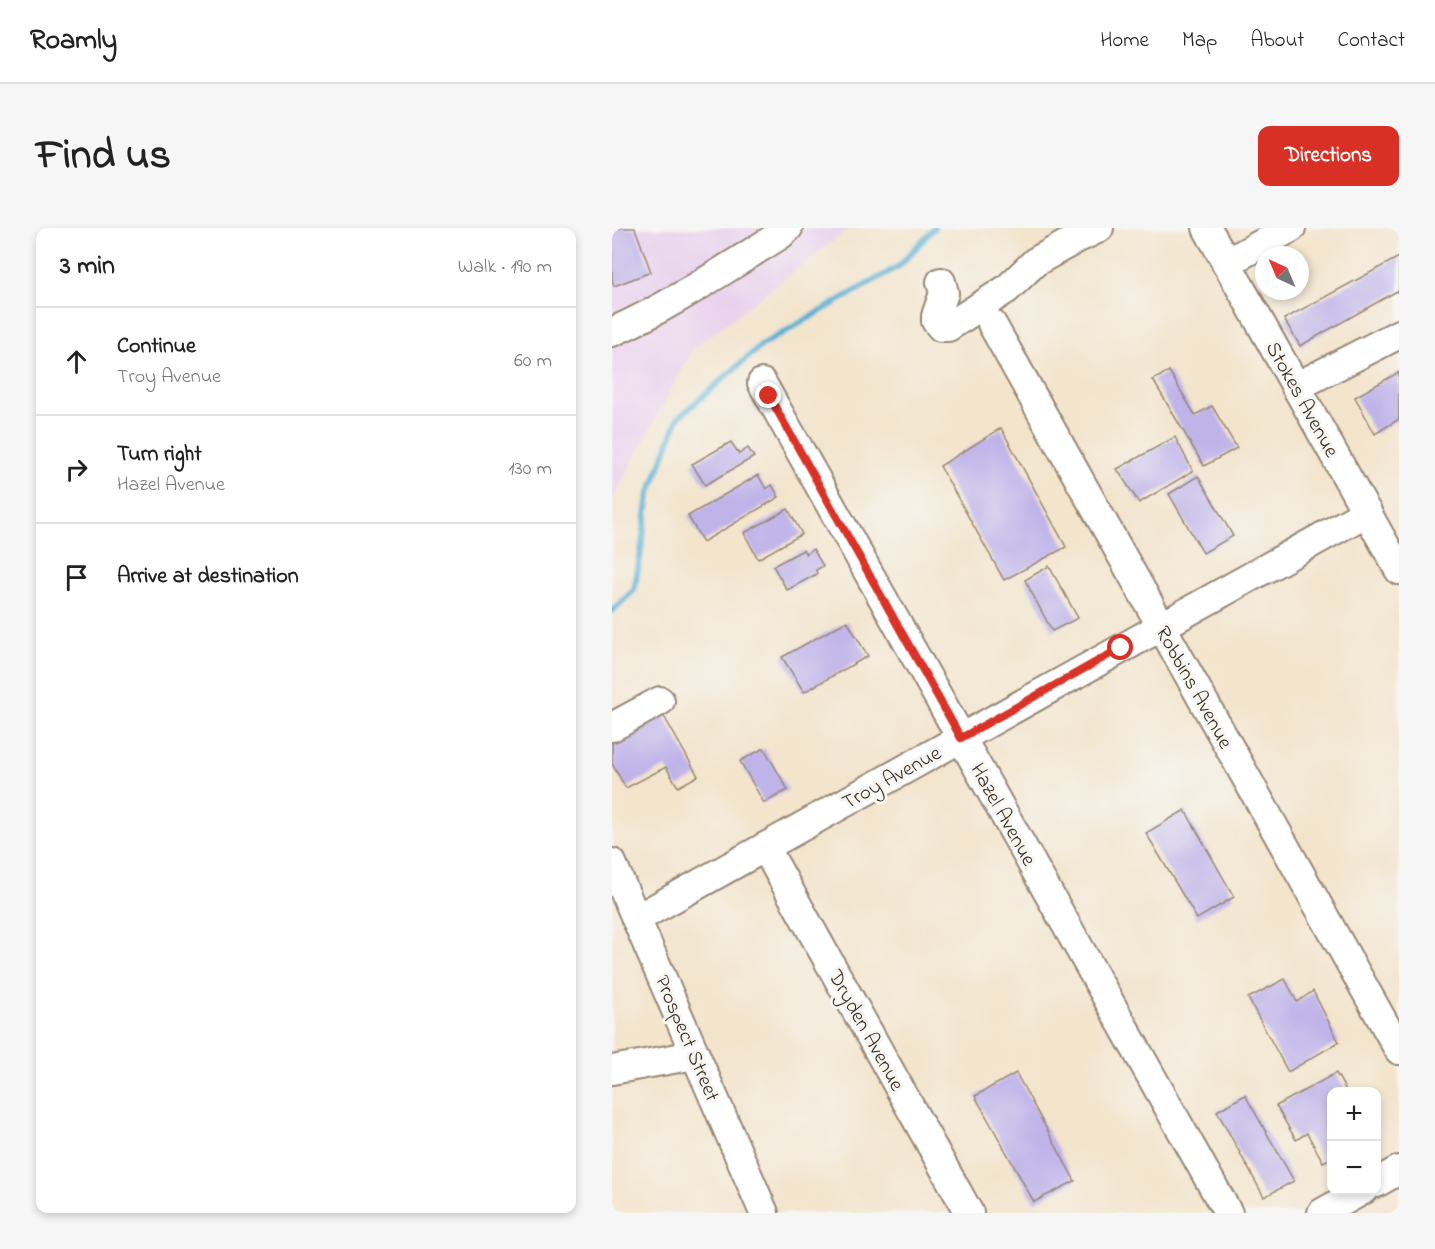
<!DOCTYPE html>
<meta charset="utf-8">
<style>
body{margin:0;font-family:"Indie Flower",sans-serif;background:#f6f6f6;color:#222}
.controls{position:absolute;right:18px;bottom:18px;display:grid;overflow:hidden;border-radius:12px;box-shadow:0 3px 9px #0003}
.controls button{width:54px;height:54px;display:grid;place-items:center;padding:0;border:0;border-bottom:2px solid #e0e0e0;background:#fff;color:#222;font:30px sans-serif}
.compass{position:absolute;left:643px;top:18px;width:54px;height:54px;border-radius:50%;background:#fff;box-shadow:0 3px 9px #0003;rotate:316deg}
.stop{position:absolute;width:18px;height:18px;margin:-14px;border:4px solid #d93025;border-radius:50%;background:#fff}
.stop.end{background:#d93025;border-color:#fff;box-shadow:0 2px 6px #0008}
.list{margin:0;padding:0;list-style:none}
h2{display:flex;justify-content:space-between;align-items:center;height:78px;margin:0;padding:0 24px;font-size:26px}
h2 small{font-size:20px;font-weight:400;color:#767676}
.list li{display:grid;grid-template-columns:39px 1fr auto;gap:18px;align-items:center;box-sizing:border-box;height:108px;padding:0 24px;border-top:2px solid #e0e0e0}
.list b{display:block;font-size:22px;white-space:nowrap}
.list p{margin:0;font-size:20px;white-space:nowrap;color:#767676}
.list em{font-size:20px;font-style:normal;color:#767676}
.icon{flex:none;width:33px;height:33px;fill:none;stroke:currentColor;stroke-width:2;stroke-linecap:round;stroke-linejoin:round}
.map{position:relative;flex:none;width:787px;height:985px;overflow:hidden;border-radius:12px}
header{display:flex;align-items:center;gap:36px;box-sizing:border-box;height:84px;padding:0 30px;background:#fff;border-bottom:2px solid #e0e0e0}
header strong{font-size:28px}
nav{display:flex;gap:33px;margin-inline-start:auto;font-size:21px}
.intro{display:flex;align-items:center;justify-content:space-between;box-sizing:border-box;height:144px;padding:0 36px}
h1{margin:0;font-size:42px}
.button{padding:15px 27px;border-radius:12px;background:#d93025;color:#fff;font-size:21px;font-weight:700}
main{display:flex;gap:36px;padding:0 36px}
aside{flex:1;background:#fff;border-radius:12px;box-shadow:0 3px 9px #0003}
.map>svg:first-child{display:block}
.built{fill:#e9d2ed}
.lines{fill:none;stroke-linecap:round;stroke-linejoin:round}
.stream{stroke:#58b0d5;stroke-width:6}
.building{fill:#c0b3e9}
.minor-casing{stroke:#978775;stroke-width:32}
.minor{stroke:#fff;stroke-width:28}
.route{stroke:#d93025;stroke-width:8}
.labels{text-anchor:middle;stroke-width:6;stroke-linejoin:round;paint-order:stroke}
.street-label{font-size:21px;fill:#3b2a1e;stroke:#f6f6f2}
</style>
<header>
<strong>Roamly</strong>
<nav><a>Home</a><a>Map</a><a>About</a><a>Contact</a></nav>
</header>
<div class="intro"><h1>Find us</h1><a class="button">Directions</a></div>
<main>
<aside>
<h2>3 min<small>Walk · 190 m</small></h2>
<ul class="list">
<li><svg class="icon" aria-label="ahead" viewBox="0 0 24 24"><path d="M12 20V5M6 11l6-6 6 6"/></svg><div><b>Continue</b><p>Troy Avenue</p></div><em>60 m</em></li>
<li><svg class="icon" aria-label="right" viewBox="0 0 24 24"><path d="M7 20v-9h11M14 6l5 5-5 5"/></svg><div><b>Turn right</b><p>Hazel Avenue</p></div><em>130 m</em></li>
<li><svg class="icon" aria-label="arrive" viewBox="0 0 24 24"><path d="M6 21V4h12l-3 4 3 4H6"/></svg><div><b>Arrive at destination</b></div></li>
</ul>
</aside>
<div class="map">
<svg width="787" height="985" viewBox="0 0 787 985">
<rect width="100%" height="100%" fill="#f6f6f2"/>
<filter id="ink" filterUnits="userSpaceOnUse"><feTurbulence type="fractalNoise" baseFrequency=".0167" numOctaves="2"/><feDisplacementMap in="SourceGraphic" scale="12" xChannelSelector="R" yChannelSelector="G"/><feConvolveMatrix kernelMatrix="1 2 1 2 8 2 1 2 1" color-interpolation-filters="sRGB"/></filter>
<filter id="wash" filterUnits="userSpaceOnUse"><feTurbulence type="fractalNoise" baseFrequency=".008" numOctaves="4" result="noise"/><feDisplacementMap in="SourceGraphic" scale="24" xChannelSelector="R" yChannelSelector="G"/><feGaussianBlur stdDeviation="1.35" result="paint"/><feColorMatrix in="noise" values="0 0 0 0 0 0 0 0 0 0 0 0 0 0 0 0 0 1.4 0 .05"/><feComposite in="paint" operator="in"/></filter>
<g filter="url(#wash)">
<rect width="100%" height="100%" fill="#f3e4cc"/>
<polygon class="built" points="0,0 238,0 81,121 0,272"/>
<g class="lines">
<polyline class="stream" points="0,383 22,362 28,330 37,267 66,190 150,117 287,38 322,0"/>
</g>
<g id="blocks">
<g class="building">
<polygon points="0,0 23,0 39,44 2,58 0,53"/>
<polygon points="787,29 787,66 785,63 688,118 672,91"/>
<polygon points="557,143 583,187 600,178 625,220 592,238 541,152"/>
<polygon points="787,144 787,191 763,206 743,169"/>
<polygon points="389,200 454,319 392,352 328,238"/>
<polygon points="563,209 581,243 527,275 505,241"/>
<polygon points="119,214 127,226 136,220 142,229 93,257 80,236"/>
<polygon points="146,247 154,261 160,257 167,269 91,314 76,288"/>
<polygon points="586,248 621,308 591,325 557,266"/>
<polygon points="176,281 190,306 146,331 132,305"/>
<polygon points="201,321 211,338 204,342 205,346 175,362 161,338 191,322 194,326"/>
<polygon points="437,338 466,390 440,403 413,352"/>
<polygon points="235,393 256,428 192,464 170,429"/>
<polygon points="50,485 86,548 66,559 54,539 14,560 0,536 0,511"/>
<polygon points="152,520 176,562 152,575 128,533"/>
<polygon points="573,582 622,669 585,691 534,605"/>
<polygon points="673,751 685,774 701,763 727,814 676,844 636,770"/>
<polygon points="404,845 463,953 422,974 363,868"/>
<polygon points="724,845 735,864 720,864 720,930 711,934 695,905 684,912 664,878"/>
<polygon points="633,867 682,953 652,969 605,883"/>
</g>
</g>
</g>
<g filter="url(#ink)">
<use href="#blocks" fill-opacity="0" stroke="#978775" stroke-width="1.5"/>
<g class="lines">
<defs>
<g id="minor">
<polyline points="595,0 787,342"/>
<polyline points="614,35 679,0"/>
<polyline points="329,54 332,65 324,88 324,93 329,99 336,99 395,61 423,34 464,11 487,0"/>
<polyline points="380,96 787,822"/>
<path d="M 0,104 C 59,78 113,41 168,7 L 176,0"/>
<polyline points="150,155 616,985"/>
<polyline points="684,159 787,106"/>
<polyline points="0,499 48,473"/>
<polyline points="153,619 357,985"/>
<polyline points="0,635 152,985"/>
<polyline points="24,691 755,284"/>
<polyline points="0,842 83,827"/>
<polyline points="764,955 787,942"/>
<polyline points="710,985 751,962"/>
</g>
</defs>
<use href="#minor" class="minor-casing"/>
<use href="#minor" class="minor"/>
</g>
</g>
<g class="lines" filter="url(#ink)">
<polyline class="route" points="157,168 349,510 509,420"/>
</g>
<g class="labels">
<g class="street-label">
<text transform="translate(691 171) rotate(61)" y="7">Stokes Avenue</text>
<text transform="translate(583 459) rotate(61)" y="7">Robbins Avenue</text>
<text transform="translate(279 549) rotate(-29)" y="7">Troy Avenue</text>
<text transform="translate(392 586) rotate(61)" y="7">Hazel Avenue</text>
<text transform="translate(255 802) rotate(61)" y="7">Dryden Avenue</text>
<text transform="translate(76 810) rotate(67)" y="7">Prospect Street</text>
</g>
</g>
</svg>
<div class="controls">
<button>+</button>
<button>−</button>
</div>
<svg class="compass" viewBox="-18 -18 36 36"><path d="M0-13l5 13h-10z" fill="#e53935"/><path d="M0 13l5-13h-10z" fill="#767676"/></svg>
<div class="stop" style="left:509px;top:420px"></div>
<div class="stop end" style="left:157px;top:168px"></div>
</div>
</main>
